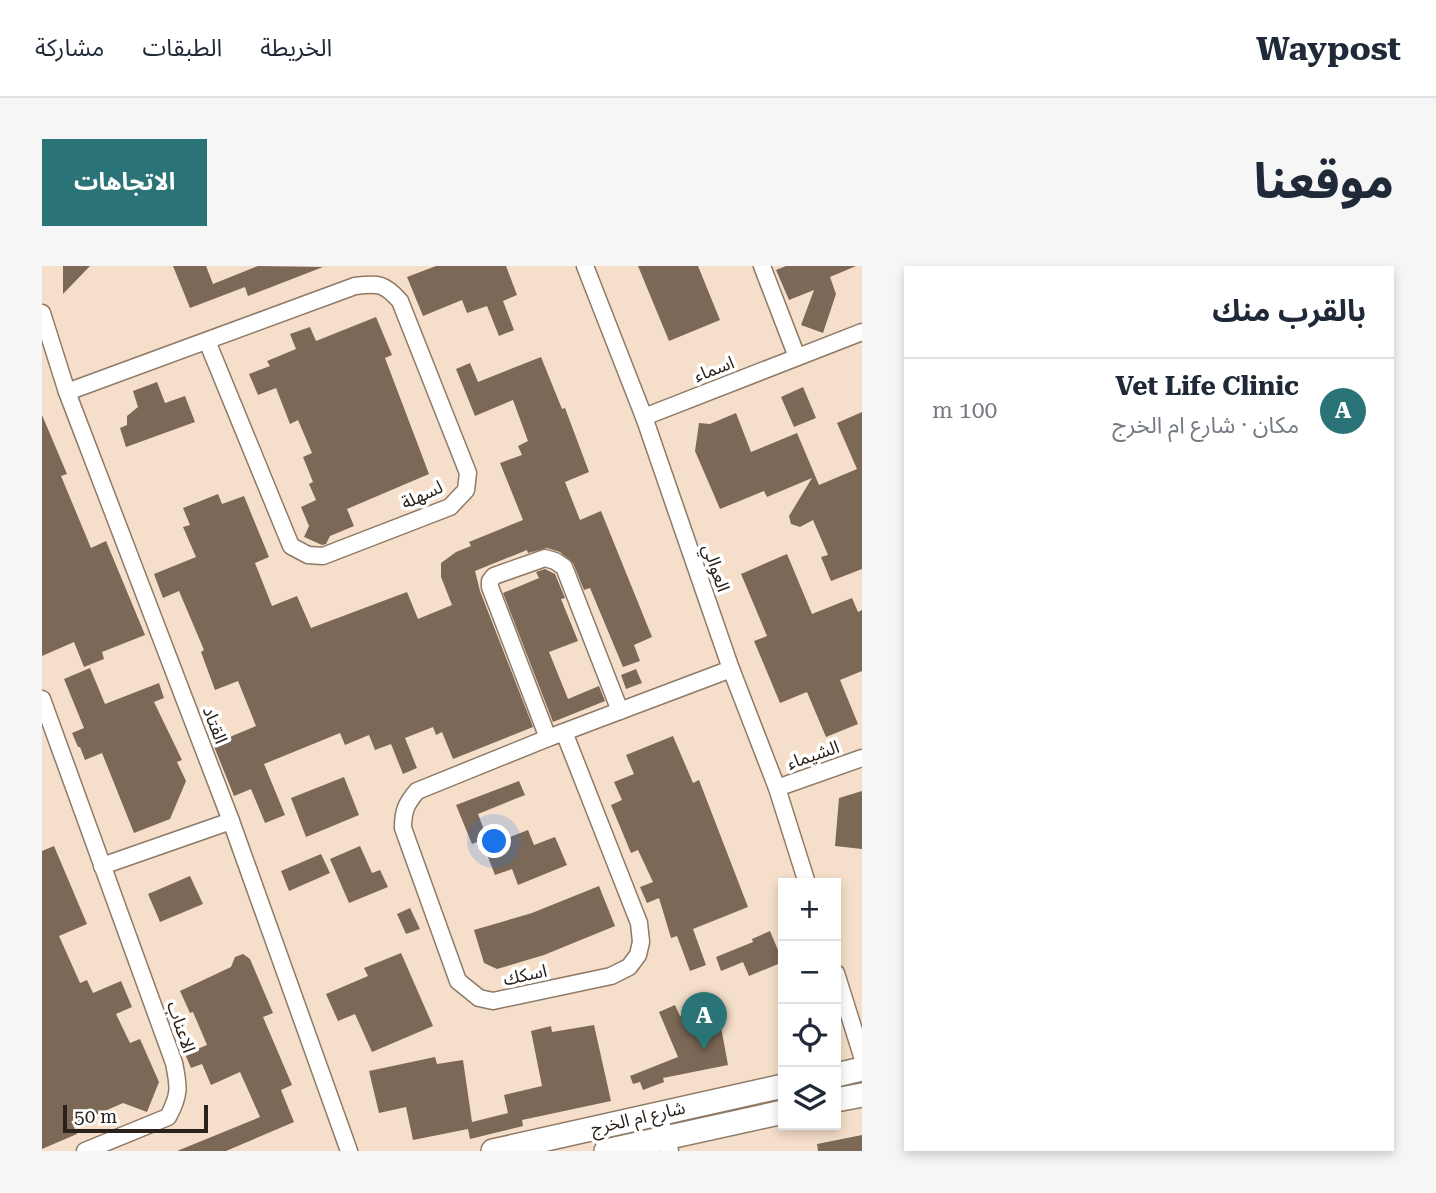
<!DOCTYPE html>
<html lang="ar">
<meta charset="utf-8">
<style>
body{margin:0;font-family:"Roboto Serif","Noto Sans Arabic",serif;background:#f6f6f7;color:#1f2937;direction:rtl}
.controls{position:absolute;right:21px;bottom:21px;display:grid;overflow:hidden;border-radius:0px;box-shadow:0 4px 10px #0003}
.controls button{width:63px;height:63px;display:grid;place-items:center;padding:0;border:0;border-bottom:2px solid #e0e1e3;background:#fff;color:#1f2937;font:35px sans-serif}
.scale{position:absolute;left:21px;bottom:18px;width:145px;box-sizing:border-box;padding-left:7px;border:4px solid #2a221a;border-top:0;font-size:19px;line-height:24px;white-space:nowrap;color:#2a221a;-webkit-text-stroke:5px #fff;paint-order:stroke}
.you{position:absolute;left:453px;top:576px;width:24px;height:24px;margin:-18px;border:5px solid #fff;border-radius:50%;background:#1a73e8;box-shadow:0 0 0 10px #1a73e833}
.badge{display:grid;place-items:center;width:46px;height:46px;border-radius:50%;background:#2a7477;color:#fff;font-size:23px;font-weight:700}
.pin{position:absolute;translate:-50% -58px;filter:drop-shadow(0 2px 4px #0008)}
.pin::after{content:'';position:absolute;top:37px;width:24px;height:21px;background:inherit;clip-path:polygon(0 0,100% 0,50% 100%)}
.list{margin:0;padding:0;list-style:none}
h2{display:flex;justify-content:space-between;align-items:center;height:91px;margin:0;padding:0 28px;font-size:30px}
h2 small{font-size:23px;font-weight:400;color:#747a83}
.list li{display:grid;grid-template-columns:46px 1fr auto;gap:21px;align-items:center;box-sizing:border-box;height:105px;padding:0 28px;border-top:2px solid #e0e1e3}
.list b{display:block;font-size:26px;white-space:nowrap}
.list p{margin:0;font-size:23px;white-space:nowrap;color:#747a83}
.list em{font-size:23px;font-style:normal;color:#747a83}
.icon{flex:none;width:38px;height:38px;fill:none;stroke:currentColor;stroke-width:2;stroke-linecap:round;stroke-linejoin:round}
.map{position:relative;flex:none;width:820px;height:885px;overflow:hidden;direction:ltr;border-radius:0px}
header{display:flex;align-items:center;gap:42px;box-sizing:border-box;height:98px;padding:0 35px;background:#fff;border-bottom:2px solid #e0e1e3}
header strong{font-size:33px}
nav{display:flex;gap:38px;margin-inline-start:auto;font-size:24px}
.intro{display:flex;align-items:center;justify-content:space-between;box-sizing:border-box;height:168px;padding:0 42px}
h1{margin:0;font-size:49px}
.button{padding:18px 32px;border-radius:0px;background:#2a7477;color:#fff;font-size:24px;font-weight:700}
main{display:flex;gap:42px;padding:0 42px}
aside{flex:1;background:#fff;border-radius:0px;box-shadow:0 4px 10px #0003}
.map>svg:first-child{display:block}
.building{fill:#7c6856}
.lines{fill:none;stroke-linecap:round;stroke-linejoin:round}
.street-casing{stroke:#8e7a67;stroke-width:19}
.secondary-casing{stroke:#8e7a67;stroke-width:26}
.street{stroke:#fff;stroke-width:16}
.secondary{stroke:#fff;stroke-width:23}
.labels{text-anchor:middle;stroke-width:7;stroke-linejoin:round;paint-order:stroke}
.street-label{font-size:18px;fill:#2a221a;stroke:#fff}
</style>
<header>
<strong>Waypost</strong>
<nav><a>الخريطة</a><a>الطبقات</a><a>مشاركة</a></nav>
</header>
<div class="intro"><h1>موقعنا</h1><a class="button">الاتجاهات</a></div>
<main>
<aside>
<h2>بالقرب منك<small></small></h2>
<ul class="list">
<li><span class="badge">A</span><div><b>Vet Life Clinic</b><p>مكان · شارع ام الخرج</p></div><em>100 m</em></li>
</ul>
</aside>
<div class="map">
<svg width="820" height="885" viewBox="0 0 820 885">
<rect width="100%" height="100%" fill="#f5dfca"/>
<g class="building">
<polygon points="21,0 48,0 21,28"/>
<polygon points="131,0 164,0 171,18 216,0 281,1 206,30 203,21 148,42"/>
<polygon points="394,0 464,0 475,29 461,35 472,64 457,70 445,40 425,47 420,34 381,50 365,11"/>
<polygon points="596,0 656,0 678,54 627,75"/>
<polygon points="744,0 814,0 788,11 794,28 781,67 759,59 772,24 747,34 734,4"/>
<polygon points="334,51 350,89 343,92 387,208 305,243 312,260 288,270 284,278 280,279 262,271 267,260 259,241 274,234 267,218 271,216 261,191 270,187 256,154 248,158 234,122 216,129 207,108 228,100 225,95 254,83 248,68 268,61 274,75"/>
<polygon points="499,91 520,143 523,142 547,206 523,216 538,254 559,245 610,371 592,379 598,395 581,401 548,322 542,324 531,297 518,286 505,282 486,287 485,284 433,305 438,325 491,461 411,493 400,466 394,469 391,461 363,472 375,502 361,508 349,478 333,484 327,469 303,479 298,467 222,498 243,549 223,557 209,523 192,530 171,478 214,460 196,415 173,424 159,386 162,384 137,325 121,332 112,308 154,291 141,261 148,259 141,242 176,228 180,238 202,230 227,291 213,297 230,340 255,330 269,362 365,326 376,353 410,339 399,311 399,297 414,286 429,280 427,276 481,254 458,197 480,189 476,180 486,175 471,134 433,150 414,103 428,97 436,116"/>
<polygon points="115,116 123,137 143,130 153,156 84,181 78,162 85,159 85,150 96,141 91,125"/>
<polygon points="761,121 774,152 752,161 739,131"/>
<polygon points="820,146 820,303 789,315 779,291 786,289 771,254 758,261 749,258 747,250 770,212 725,231 722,225 678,243 653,185 657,157 668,158 694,147 709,186 755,167 777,219 815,203 795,157"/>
<polygon points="0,149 25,208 19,210 49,282 64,275 103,369 60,386 62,393 42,401 32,376 0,390"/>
<polygon points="745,288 770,348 810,332 816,346 820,344 820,405 798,414 816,458 784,471 765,426 738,437 712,375 725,370 699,308"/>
<polygon points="503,303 513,308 523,332 519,333 536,375 507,386 526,433 557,420 563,435 511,456 461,327 497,312 494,306"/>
<polygon points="48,402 63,438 117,417 122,432 112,436 140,494 135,496 144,515 128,553 92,567 60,487 43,494 38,481 36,481 30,467 42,462 22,413"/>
<polygon points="594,403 600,417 584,423 579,409"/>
<polygon points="631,470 651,517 657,514 706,641 651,663 664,699 648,705 635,670 629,672 617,632 605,637 598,621 611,616 596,584 589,587 569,539 580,534 572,516 592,508 584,489"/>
<polygon points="302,511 317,549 264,571 249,532"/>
<polygon points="477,515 483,529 436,548 445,572 430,578 414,539"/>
<polygon points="820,525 820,583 793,580 797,532"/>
<polygon points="486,564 492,579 513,571 525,599 476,619 470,603 453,609 442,581"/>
<polygon points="12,580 45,658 17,670 38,717 45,714 51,727 79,715 90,741 74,748 88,777 98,773 117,816 105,846 81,837 31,859 35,868 0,883 0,585"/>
<polygon points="318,580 330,607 338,604 346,621 307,637 288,593"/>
<polygon points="279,588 288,607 247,625 239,605"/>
<polygon points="148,610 161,638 118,656 106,628"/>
<polygon points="557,620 573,660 502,689 455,703 442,697 432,664 490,647"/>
<polygon points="368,642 378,663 364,668 355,648"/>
<polygon points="728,665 741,696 707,710 701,696 679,705 674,691 711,676 710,673"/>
<polygon points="359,687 391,760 330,786 313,748 296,755 284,728 326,710 322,702"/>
<polygon points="201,688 208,693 231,747 221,751 250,819 239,824 252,856 184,885 135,885 218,851 198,806 169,819 160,798 149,802 143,788 165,779 151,746 148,747 138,725 189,701 193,691"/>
<polygon points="633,739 638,750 660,740 669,763 679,761 686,799 621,812 622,816 601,824 598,816 591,818 588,810 636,791 617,746"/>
<polygon points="552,759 569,835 480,854 481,860 428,873 426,863 371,874 364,841 337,847 327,805 393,791 395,798 421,794 430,856 466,847 462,829 500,820 489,765 509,760 510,766"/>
<polygon points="820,869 820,885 776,885 775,878"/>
</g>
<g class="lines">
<defs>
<g id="street">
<polyline points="543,0 602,151 689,403 735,522 765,617"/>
<polyline points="720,0 755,91"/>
<polyline points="0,47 25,126 189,555 307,885"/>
<path d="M 25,126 L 313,20 C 336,17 342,17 358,35 L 426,207 L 424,224 L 408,241 L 281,290 L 266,289 L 249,280 L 165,75"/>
<polyline points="602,151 820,66"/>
<path d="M 0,433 L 132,797 C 137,821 138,829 126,851 L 43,885"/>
<path d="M 522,466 L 597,657 L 599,676 L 596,689 L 587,701 L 569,710 L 451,735 L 437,732 L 416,715 L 361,562 C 361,545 364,538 375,525 L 506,472 L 689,403"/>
<polyline points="506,472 448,321 448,315 452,310 503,292 513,295 522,301 578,445"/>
<polyline points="735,522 820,492"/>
<polyline points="60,600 189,555"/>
<polyline points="794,707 820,790"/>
<polyline points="616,847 628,885"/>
</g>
<g id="secondary">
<polyline points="794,809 820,803"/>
<polyline points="794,834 820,829"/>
<polyline points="451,885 741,820"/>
<polyline points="564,885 741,846"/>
</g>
</defs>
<use href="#street" class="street-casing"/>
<use href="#secondary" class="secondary-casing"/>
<use href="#street" class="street"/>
<use href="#secondary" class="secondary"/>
</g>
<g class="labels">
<g class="street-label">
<text transform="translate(672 103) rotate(-21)" y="6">اسماء</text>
<text transform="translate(380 229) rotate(-25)" y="6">لسهلة</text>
<text transform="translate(674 302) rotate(71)" y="6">العوالي</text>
<text transform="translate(173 459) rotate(69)" y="6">القتاد</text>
<text transform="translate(771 489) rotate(-19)" y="6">الشيماء</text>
<text transform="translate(483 709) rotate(-12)" y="6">اسكك</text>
<text transform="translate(139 761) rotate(71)" y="6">الاعناب</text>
<text transform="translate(596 852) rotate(-13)" y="6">شارع ام الخرج</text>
</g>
</g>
</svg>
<div class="controls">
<button>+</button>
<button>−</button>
<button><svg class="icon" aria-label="locate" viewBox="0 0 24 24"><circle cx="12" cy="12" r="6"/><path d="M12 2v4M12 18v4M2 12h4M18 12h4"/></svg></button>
<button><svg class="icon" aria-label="layers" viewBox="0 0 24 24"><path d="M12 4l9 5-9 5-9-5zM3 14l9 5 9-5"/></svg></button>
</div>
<div class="scale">50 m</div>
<div class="you"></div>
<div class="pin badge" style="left:662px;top:784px">A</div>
</div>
</main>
